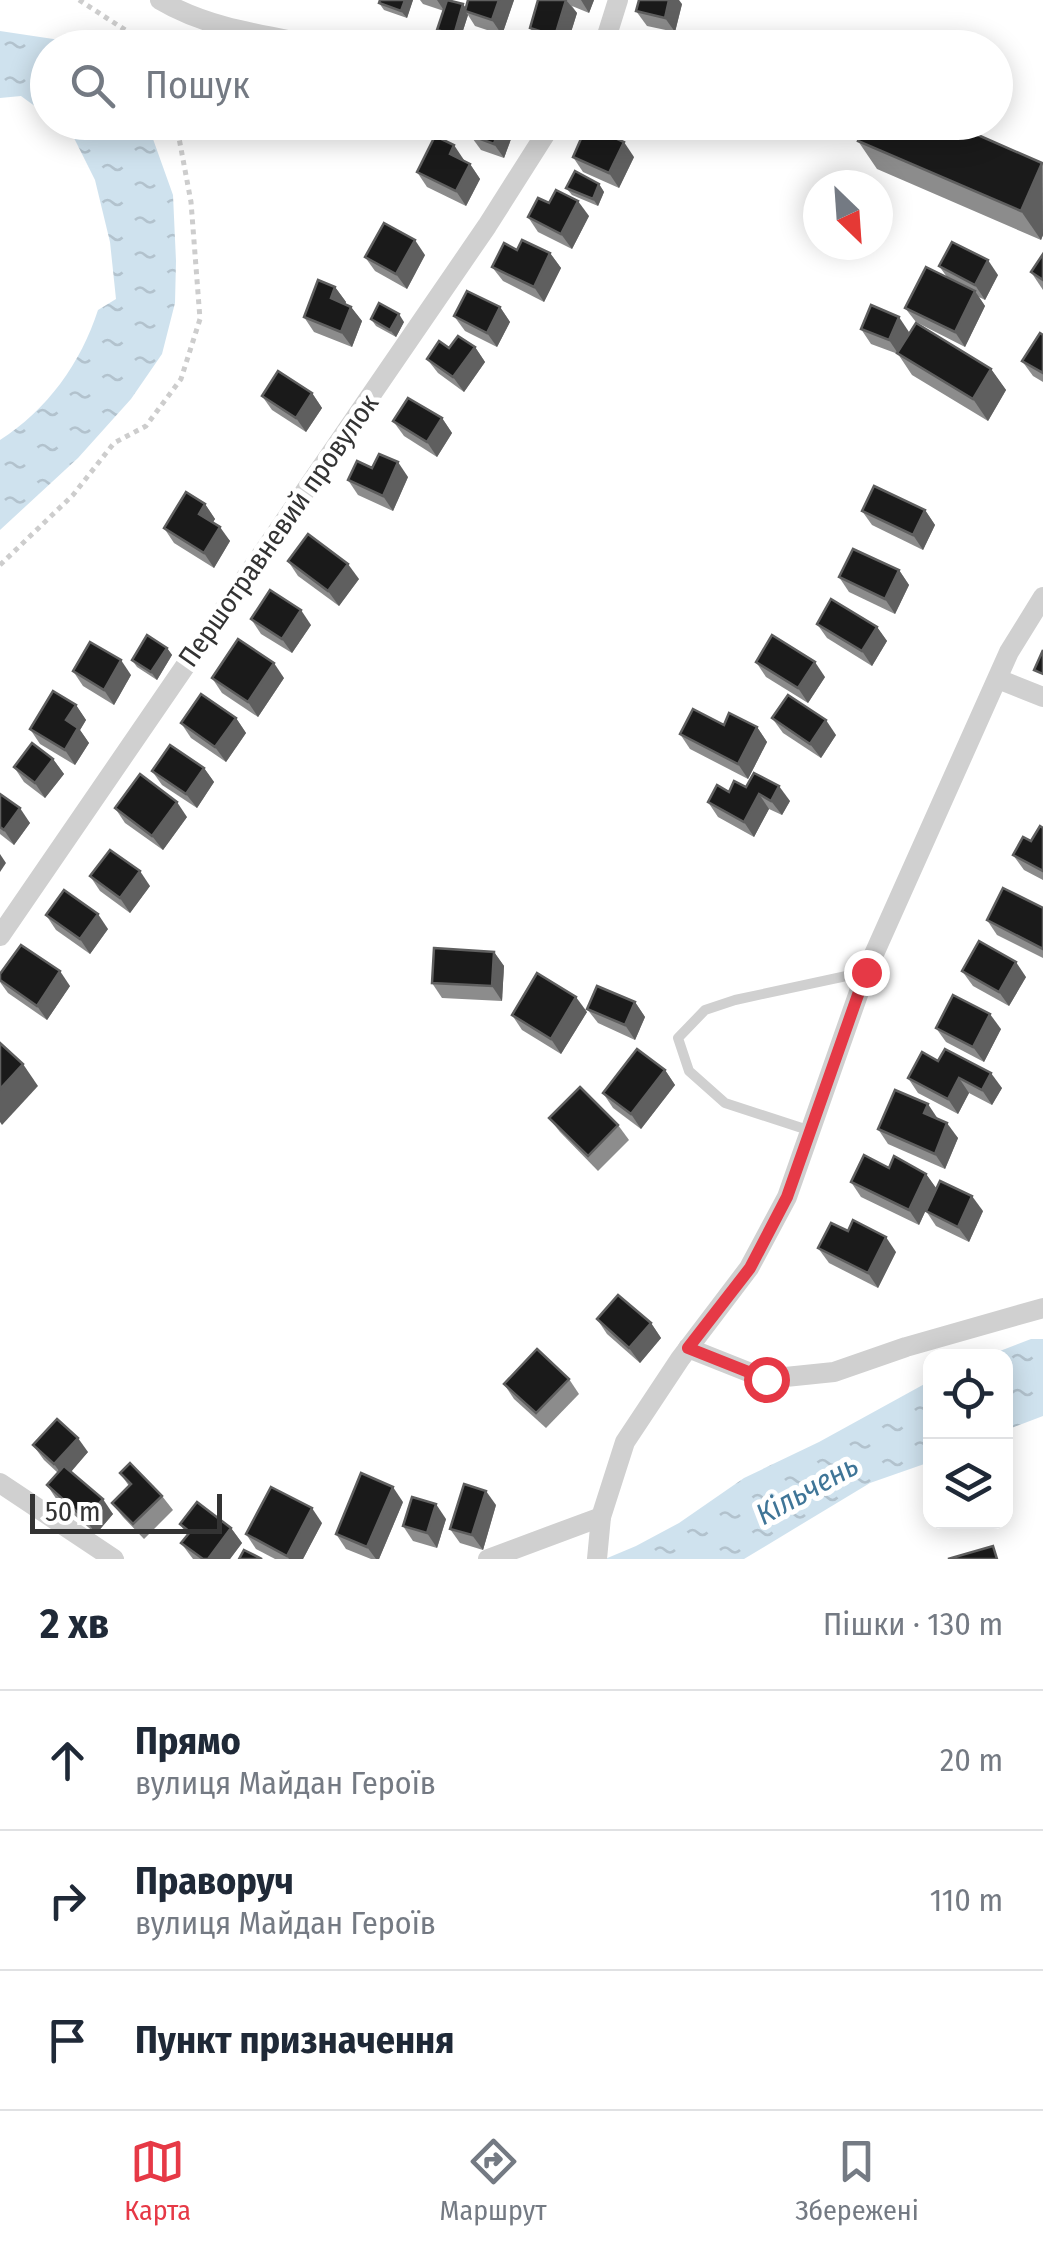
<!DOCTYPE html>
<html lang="uk">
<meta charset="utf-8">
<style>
body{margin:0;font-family:"Fira Sans Condensed",sans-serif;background:#f2f2f3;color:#1f2937}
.controls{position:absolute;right:30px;bottom:30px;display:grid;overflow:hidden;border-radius:20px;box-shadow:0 5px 25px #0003}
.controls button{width:90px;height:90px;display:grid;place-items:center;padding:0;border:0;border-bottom:2px solid #e0e1e3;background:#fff;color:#1f2937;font:50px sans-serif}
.compass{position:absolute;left:803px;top:170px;width:90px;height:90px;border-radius:50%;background:#fff;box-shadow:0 5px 25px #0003;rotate:155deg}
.scale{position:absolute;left:30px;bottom:25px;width:192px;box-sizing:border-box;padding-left:10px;border:5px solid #333;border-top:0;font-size:28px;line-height:35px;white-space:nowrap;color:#333;-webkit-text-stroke:8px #fff;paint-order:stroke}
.stop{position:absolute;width:30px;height:30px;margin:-22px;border:8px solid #e63946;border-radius:50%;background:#fff}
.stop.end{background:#e63946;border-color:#fff;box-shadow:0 2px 10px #0008}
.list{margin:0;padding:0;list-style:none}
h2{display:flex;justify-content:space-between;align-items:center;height:130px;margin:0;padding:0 40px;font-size:42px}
h2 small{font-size:32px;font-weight:400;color:#747a83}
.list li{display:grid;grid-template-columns:65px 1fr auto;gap:30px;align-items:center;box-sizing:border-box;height:140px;padding:0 40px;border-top:2px solid #e0e1e3}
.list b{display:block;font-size:38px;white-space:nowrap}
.list p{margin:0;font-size:32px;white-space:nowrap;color:#747a83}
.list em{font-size:32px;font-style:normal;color:#747a83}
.icon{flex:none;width:55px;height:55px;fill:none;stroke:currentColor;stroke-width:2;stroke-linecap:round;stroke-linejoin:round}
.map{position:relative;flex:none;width:1043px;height:1559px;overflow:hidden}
.search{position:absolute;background:#fff;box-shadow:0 5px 25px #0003;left:30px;right:30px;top:30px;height:110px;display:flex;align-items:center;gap:25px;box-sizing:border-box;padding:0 35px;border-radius:55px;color:#747a83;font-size:38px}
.sheet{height:550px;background:#fff}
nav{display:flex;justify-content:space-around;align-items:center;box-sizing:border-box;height:140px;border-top:2px solid #e0e1e3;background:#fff;font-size:28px;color:#747a83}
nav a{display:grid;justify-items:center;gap:5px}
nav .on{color:#e63946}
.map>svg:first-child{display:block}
.water{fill:url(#water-ripples)}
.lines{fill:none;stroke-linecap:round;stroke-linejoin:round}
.path{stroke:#cdcdcd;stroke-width:5;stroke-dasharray:5 5;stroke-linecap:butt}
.lane{stroke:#d0d0d0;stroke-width:10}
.street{stroke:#d0d0d0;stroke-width:20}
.wall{fill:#8c8c8c}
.shaded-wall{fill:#5f5f5f}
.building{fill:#1a1a1a;stroke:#5f5f5f;stroke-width:2.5}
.route{stroke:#e63946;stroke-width:12}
.labels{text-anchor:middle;stroke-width:10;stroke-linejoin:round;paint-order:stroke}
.street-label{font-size:28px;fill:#333;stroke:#fff}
.water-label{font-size:30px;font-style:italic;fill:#3f7597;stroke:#fff}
</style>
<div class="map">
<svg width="1043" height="1559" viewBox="0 0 1043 1559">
<defs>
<pattern id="water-ripples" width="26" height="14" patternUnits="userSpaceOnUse" patternTransform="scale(2.5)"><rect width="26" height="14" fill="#cfe2ee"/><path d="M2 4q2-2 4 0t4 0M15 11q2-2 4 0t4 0" fill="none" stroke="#b2c2cd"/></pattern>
</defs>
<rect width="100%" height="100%" fill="#fff"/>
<g class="water">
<polygon points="0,31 60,40 71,47 48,48 47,115 21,96 0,98"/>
<path d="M 58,123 L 145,123 L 153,139 L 173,195 L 176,261 L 175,303 L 162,354 L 131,399 L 78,458 L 0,530 L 0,440 C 47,410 81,363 98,310 L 116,299 L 110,242 L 95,180 L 71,132 Z"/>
<polygon points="1031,1339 1043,1339 1043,1416 1006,1430 1006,1356 987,1356"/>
<polygon points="930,1381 930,1462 870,1483 744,1559 605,1559 636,1546 679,1523 744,1478 819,1442"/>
</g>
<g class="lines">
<g class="path">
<polyline points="79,0 153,48"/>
<polyline points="0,565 73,495 114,443 146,426 181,379 200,319 191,202 176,122"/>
</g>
<polyline class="lane" points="811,1131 725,1103 689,1071 678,1038 705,1010 735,1000 865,972"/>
<g class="street">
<path d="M 160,0 C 210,30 272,36 329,48"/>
<polyline points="603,48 618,0"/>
<polyline points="998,679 1043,697"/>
<polyline points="0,936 487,226 553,122"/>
<polyline points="688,1348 766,1379 834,1372 906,1347 1043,1308"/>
<polyline points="0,1483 114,1559"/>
<polyline points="488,1559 601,1517"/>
<polyline points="597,1559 601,1517 625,1442 680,1359 749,1268 787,1197 866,972 1009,652 1043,597"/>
</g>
</g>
<g class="wall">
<polygon points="380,0 413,0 407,18 384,10 379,3"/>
<polygon points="420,0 450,0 463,4 466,8 469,0 514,0 502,35 475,26 468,15 459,43 443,38 437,30 444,11 423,4"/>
<polygon points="538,0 594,0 589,13 572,6 577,13 566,48 555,48 540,43 530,28"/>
<polygon points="682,4 675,32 647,26 636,11"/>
<polygon points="957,126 973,127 979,135 1043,163 1043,235 1041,240 877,169 858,141"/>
<polygon points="470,135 511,139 504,158 481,150"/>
<polygon points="573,157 634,157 619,188 583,172"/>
<polygon points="464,160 470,164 480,179 466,206 427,187 417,172"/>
<polygon points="599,184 604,192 598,206 572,195 566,188"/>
<polygon points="549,203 589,216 572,249 538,232 528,217"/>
<polygon points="517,250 550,253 561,268 544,302 503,281 492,267"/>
<polygon points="1043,254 1043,290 1031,272"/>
<polygon points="425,255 407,289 375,271 365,257"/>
<polygon points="939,266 998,275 985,300 979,297 985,306 965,347 916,322 905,308 947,277"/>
<polygon points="335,287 346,302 345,304 351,307 362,321 352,347 314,332 304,317"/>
<polygon points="500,307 510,322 497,347 465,331 454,316"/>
<polygon points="371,319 404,322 396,337 376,326"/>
<polygon points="861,329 909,332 906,339 991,369 1006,390 988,421 912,375 898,354 871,344"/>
<polygon points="1043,335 1043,382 1033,376 1022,361"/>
<polygon points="475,347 485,362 464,392 438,373 427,359 449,348"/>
<polygon points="312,393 322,408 306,432 272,410 262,396"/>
<polygon points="442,418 452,433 437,457 404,436 393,421"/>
<polygon points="372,468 408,477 393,511 358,495 348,480"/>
<polygon points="205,504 215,519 213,522 230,541 214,568 174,543 164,528"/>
<polygon points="925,510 935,525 923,550 872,525 862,511"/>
<polygon points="288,561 359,579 339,606 298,576"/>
<polygon points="899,570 909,585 895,614 849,592 839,577"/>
<polygon points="251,619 311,625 292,653 261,634"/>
<polygon points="817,624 877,627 887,641 872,666 827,638"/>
<polygon points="167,648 172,655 157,680 137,667 132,660"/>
<polygon points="756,662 825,677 808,703 766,677"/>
<polygon points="73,671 131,675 114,705 83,686"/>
<polygon points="212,678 284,678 258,717 222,693"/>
<polygon points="76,705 86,720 80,730 89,743 75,765 40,744 30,729"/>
<polygon points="236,718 246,733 226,762 191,738 181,723"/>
<polygon points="772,718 836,735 821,758 783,733"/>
<polygon points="724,725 757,727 767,742 748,779 690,749 680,734"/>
<polygon points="53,759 64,774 45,798 24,782 14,767"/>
<polygon points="204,768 214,782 197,808 162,785 152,771"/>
<polygon points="746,787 790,801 782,815 769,809 754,837 718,817 708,802 729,792"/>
<polygon points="0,794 30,823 14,845 0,834"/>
<polygon points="115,808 187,817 163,850 125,823"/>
<polygon points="1043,828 1043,880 1024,870 1013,855 1031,841"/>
<polygon points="90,876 150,886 130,913 100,891"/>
<polygon points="1043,908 1043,958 997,935 987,920"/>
<polygon points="46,915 108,929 90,954 56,930"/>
<polygon points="494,952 504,966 502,1001 442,998 432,983"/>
<polygon points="962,971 1026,977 1009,1006 973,986"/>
<polygon points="0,974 70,986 47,1020 8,993 0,982"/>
<polygon points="635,1002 645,1017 635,1040 598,1023 587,1009"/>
<polygon points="587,1012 561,1054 522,1030 512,1015"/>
<polygon points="936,1028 1001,1029 984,1062 946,1042"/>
<polygon points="938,1061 1002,1088 992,1105 969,1093 958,1114 918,1093 908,1078"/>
<polygon points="665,1070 675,1085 641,1129 613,1108 603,1093"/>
<polygon points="549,1118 618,1125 629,1140 598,1171 560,1132"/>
<polygon points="938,1119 958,1138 945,1169 888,1144 878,1129"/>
<polygon points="889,1168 926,1174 936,1188 919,1225 861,1197 851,1182"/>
<polygon points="926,1211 983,1211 969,1242 936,1226"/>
<polygon points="818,1248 896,1252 878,1288 829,1263"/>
<polygon points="597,1319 651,1323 661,1338 640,1363 607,1334"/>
<polygon points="569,1379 579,1394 546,1428 514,1399 504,1384"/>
<polygon points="33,1445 88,1452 71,1471 113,1514 96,1534 57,1500 47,1485 58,1473 44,1460"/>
<polygon points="120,1473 162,1496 173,1510 144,1539 123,1517 112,1503 129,1486"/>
<polygon points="403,1502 379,1559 371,1559 346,1549 336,1534"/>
<polygon points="496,1505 483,1550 460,1543 450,1529"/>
<polygon points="446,1519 437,1548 413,1541 403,1526"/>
<polygon points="322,1523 303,1559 275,1559 256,1549 246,1534"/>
<polygon points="180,1524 231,1528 242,1543 230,1559 193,1559 181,1543 187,1535"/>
</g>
<g class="shaded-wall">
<polygon points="405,0 413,0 407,18 401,11"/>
<polygon points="437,0 450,0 445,12"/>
<polygon points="499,0 514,0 502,35 492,20"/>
<polygon points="566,0 577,13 566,48 563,48 555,36"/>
<polygon points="581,0 594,0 589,13"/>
<polygon points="669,0 679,0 682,4 675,32 665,18"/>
<polygon points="463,4 468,12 465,11 468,15 459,43 454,35"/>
<polygon points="665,39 671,46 670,48 662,48"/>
<polygon points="500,124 511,139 504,158 494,144"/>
<polygon points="624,142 634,157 619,188 609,173"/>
<polygon points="454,145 464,160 460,169 450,154"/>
<polygon points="1042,163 1043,235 1041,240 1021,211"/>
<polygon points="470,164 480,179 466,206 456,191"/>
<polygon points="599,184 604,192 598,206 593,199"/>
<polygon points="578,201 589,216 572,249 561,234"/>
<polygon points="415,240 425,255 407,289 396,274"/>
<polygon points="550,253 561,268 544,302 534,287"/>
<polygon points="988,260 998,275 985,300 975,285"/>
<polygon points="335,287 346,302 341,313 331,298"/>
<polygon points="975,291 985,306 965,347 955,332"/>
<polygon points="351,307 362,321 352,347 341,332"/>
<polygon points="500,307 510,322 497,347 487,333"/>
<polygon points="399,314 404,322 396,337 390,330"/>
<polygon points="899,317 909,332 899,355 889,340"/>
<polygon points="475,347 485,362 464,392 453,377"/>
<polygon points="991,369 1006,390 988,421 973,399"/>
<polygon points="312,393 322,408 306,432 296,418"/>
<polygon points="442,418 452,433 437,457 427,442"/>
<polygon points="398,462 408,477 393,511 383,496"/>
<polygon points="205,504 215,519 209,529 199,514"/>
<polygon points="925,510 935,525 923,550 913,535"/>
<polygon points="220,527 230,541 214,568 204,553"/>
<polygon points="348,564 359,579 339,606 328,591"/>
<polygon points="899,570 909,585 895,614 885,599"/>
<polygon points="301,610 311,625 292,653 282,639"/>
<polygon points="877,627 887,641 872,666 862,651"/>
<polygon points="167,648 172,655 157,680 151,672"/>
<polygon points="121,660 131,675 114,705 104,690"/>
<polygon points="815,662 825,677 808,703 798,688"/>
<polygon points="274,663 284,678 258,717 248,702"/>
<polygon points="76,705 86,720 80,730 89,743 75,765 65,750 66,720"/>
<polygon points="236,718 246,733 226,762 215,747"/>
<polygon points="826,720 836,735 821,758 810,744"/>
<polygon points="757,727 767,742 748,779 738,764"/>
<polygon points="53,759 64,774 45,798 35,783"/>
<polygon points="204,768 214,782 197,808 186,794"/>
<polygon points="779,786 790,801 782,815 771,801"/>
<polygon points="759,794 769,809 754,837 744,822"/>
<polygon points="177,802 187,817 163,850 152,836"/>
<polygon points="20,808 30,823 14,845 4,830"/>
<polygon points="0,854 6,863 0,872"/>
<polygon points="140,871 150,886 130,913 120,898"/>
<polygon points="98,914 108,929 90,954 80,939"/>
<polygon points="494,952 504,966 502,1001 492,986"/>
<polygon points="1016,962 1026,977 1009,1006 999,992"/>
<polygon points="60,971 70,986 47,1020 37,1006"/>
<polygon points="576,997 587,1012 561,1054 551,1039"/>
<polygon points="635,1002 645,1017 635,1040 625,1025"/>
<polygon points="990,1014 1001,1029 984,1062 973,1047"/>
<polygon points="23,1064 38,1086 2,1125 0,1122 0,1089"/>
<polygon points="665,1070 675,1085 641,1129 631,1114"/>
<polygon points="991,1073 1002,1088 992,1105 982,1090"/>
<polygon points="959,1078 969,1093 958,1114 948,1099"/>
<polygon points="928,1104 938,1119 924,1113"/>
<polygon points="947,1123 958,1138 945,1169 935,1154"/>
<polygon points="926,1174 936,1188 919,1225 909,1210"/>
<polygon points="972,1196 983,1211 969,1242 958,1227"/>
<polygon points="886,1237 896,1252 878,1288 868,1273"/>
<polygon points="651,1323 661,1338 640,1363 629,1348"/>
<polygon points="78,1438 88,1452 65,1479 54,1464"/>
<polygon points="393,1487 403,1502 379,1559 376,1559 367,1547"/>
<polygon points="486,1491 496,1505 483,1550 472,1535"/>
<polygon points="103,1499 113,1514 96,1534 85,1519"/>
<polygon points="436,1504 446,1519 437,1548 427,1533"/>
<polygon points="312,1508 322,1523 303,1559 289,1559 287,1556"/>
<polygon points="231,1528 242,1543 230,1559 208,1559"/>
</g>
<g class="building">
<polygon points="380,0 405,0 401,11 379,3"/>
<polygon points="447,0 463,4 454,35 437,30"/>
<polygon points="468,0 499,0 492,20 465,11"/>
<polygon points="538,0 566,0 555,36 530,28"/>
<polygon points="639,0 669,0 665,18 636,11"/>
<polygon points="648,33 665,39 662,48 656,48 645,44"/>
<polygon points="475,122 500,124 494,144 470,135"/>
<polygon points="866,122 950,122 957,126 958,122 963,122 973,127 971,132 1042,163 1021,211 858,141"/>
<polygon points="587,125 624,142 609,173 573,157"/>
<polygon points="435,136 454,145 450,154 470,164 456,191 417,172"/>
<polygon points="575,171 599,184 593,199 566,188"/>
<polygon points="556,190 578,201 561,234 528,217 538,198 549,203"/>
<polygon points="384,223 415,240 396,274 365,257"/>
<polygon points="522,240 550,253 534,287 492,267 504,243 517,250"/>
<polygon points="952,242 988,260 975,285 939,266"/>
<polygon points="1043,254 1043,280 1031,272"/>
<polygon points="926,267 975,291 955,332 905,308"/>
<polygon points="318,280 335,287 331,298 351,307 341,332 304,317"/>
<polygon points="467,291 500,307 487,333 454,316"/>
<polygon points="379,303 399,314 390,330 371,319"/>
<polygon points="871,305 899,317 889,340 861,329"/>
<polygon points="916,323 991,369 973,399 897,353"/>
<polygon points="1040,333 1043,335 1043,373 1022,361"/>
<polygon points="458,336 475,347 453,377 427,359 439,341 449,348"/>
<polygon points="278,371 312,393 296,418 262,396"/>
<polygon points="408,398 442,418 427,442 393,421"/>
<polygon points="379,454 398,462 383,496 348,480 357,461 372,468"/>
<polygon points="874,486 925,510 913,535 862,511"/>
<polygon points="186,492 205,504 199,514 220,527 204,553 164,528"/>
<polygon points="308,534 348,564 328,591 288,561"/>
<polygon points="853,549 899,570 885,599 839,577"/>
<polygon points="270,590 301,610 282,639 251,619"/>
<polygon points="831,599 877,627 862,651 817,624"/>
<polygon points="147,635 167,648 151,672 132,660"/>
<polygon points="772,635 815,662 798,688 756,662"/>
<polygon points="238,639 274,663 248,702 212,678"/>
<polygon points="90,642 121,660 104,690 73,671"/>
<polygon points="1043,650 1043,674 1034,670"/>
<polygon points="53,691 76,705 66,720 78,728 65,750 30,729"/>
<polygon points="201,694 236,718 215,747 181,723"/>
<polygon points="788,695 826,720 810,744 772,718"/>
<polygon points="693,709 724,725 729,713 757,727 738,764 680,734"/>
<polygon points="32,743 53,759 35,783 14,767"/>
<polygon points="170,745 204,768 186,794 152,771"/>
<polygon points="754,773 779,786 771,801 759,794 744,822 708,802 717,785 729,792 734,781 746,787"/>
<polygon points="140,774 177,802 152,836 115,808"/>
<polygon points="0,794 20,808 4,830 0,827"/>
<polygon points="1040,826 1043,828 1043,871 1013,855 1023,837 1031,841"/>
<polygon points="110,850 140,871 120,898 90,876"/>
<polygon points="1003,888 1043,908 1043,949 987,920"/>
<polygon points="64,890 98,914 80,939 46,915"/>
<polygon points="979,941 1016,962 999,992 962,971"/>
<polygon points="21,945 60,971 37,1006 0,980 0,974"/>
<polygon points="434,948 494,952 492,986 432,983"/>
<polygon points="537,973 576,997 551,1039 512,1015"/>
<polygon points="597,986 635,1002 625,1025 587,1009"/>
<polygon points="953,995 990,1014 973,1047 936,1028"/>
<polygon points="0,1043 23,1064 0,1089"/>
<polygon points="637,1049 665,1070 631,1114 603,1093"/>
<polygon points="945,1049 991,1073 982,1090 959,1078 948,1099 908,1078 922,1052 938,1061"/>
<polygon points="580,1087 618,1125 588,1156 549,1118"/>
<polygon points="895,1090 928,1104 924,1113 947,1123 935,1154 878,1129"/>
<polygon points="864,1155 889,1168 894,1156 926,1174 909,1210 851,1182"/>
<polygon points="940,1181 972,1196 958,1227 926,1211"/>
<polygon points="853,1220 886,1237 868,1273 818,1248 831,1223 848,1231"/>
<polygon points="618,1295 651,1323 629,1348 597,1319"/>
<polygon points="537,1349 569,1379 536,1413 504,1384"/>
<polygon points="57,1419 78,1438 54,1464 33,1445"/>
<polygon points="130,1463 162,1496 133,1524 112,1503 131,1484 120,1473"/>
<polygon points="64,1466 103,1499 85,1519 47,1485"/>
<polygon points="361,1473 393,1487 367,1547 336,1534"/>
<polygon points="464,1484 486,1491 472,1535 450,1529"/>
<polygon points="271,1487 312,1508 287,1556 246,1534"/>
<polygon points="412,1497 436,1504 427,1533 403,1526"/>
<polygon points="197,1502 231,1528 208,1559 203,1559 181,1543 190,1532 180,1524"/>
<polygon points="993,1546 997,1559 948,1559"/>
<polygon points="244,1550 262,1559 239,1559"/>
</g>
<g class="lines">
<polyline class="route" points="766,1379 688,1348 750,1268 787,1197 866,972"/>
</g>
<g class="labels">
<g class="street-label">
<text transform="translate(278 530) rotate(-55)" y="10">Першотравневий провулок</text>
</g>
<g class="water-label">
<text transform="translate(807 1490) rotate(-29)" y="10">Кільчень</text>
</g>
</g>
</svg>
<div class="controls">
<button><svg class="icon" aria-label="locate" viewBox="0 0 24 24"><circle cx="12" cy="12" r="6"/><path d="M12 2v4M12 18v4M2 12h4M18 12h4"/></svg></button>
<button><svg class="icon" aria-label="layers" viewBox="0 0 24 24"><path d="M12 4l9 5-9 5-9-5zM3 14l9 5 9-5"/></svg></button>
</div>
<svg class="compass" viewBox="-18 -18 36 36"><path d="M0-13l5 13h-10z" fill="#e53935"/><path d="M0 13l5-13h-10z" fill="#747a83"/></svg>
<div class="scale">50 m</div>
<div class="stop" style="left:766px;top:1379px"></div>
<div class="stop end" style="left:866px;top:972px"></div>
<div class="search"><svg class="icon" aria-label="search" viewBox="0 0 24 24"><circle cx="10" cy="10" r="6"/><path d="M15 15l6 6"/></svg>Пошук</div>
</div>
<section class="sheet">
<h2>2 хв<small>Пішки · 130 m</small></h2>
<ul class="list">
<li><svg class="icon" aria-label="ahead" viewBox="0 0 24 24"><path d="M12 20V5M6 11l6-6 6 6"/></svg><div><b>Прямо</b><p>вулиця Майдан Героїв</p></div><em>20 m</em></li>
<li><svg class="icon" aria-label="right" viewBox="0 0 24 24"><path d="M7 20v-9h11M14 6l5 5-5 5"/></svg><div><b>Праворуч</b><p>вулиця Майдан Героїв</p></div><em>110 m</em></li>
<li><svg class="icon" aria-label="arrive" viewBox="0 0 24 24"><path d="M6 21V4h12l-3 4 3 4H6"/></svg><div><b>Пункт призначення</b></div></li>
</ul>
</section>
<nav>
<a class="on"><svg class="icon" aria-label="map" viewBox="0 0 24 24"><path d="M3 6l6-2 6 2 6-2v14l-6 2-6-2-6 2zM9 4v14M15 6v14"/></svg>Карта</a>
<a><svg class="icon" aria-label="directions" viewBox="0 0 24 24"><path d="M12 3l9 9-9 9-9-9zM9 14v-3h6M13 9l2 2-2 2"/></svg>Маршрут</a>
<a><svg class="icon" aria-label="saved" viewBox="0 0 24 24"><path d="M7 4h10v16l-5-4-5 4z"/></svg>Збережені</a>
</nav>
